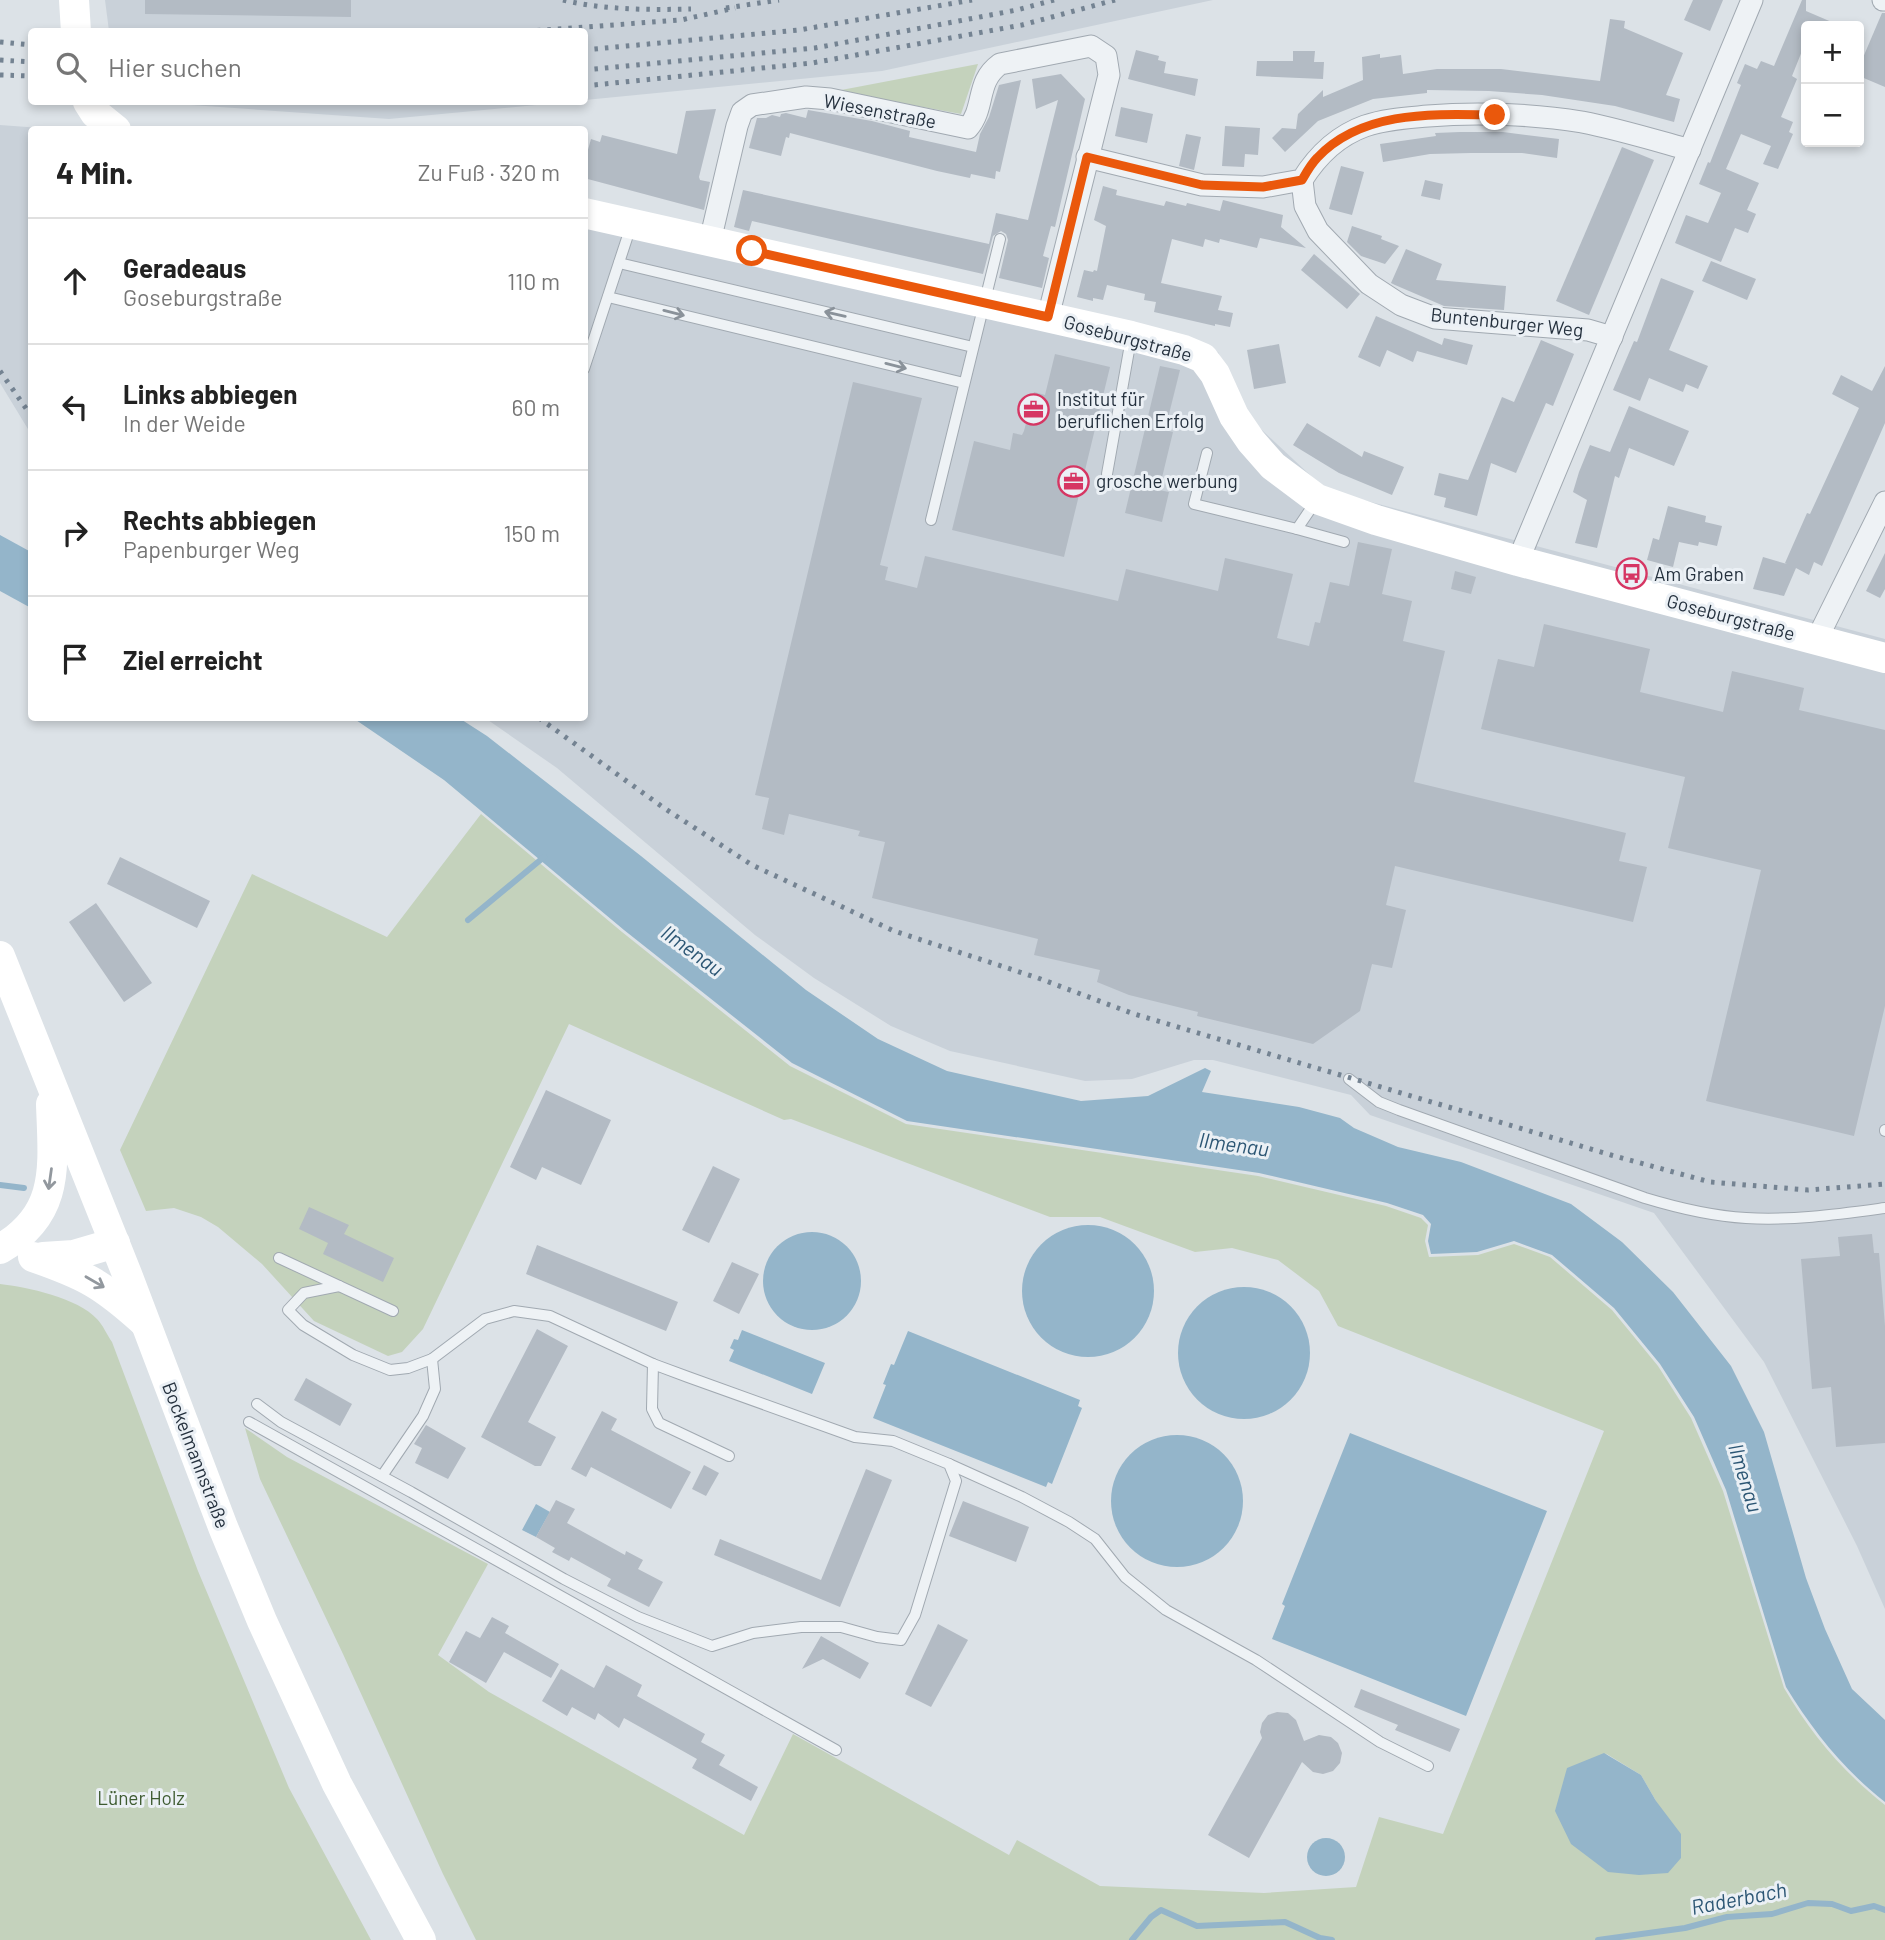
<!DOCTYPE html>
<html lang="de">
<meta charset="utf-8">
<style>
body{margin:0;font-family:Barlow,sans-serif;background:#f2f2f2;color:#222}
.controls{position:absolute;right:21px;top:21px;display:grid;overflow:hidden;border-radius:7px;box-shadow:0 4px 10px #0003}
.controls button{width:63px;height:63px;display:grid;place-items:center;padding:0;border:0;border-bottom:2px solid #e0e0e0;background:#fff;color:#222;font:35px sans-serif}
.stop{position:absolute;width:21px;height:21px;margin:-16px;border:5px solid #ea580c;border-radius:50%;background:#fff}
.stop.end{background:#ea580c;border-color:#fff;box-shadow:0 2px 7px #0008}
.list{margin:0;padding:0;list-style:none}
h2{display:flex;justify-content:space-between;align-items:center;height:91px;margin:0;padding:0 28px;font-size:30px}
h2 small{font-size:23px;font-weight:400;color:#767676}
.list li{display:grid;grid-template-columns:46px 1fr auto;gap:21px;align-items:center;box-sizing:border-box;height:126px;padding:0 28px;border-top:2px solid #e0e0e0}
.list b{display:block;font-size:26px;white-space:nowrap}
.list p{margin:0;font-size:23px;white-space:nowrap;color:#767676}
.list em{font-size:23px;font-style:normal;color:#767676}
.icon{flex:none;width:38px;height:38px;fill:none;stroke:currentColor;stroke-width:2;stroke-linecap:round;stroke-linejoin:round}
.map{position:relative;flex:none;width:1885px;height:1940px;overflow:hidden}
.search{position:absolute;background:#fff;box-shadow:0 4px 10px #0003;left:28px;top:28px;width:560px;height:77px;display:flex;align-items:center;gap:18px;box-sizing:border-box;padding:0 24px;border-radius:7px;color:#767676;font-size:26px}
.panel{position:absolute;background:#fff;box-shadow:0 4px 10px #0003;left:28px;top:126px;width:560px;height:595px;border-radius:7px}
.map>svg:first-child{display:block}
.built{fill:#c9d1d9}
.green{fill:#c4d2bc;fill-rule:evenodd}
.water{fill:#94b5ca}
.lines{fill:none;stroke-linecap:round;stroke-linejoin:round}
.stream{stroke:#94b5ca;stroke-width:6}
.building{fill:#b3bbc4}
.lane-casing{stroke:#a1a9b1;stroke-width:12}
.street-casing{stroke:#a1a9b1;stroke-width:23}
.lane{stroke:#eef2f5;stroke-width:10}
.street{stroke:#eef2f5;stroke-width:21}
.secondary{stroke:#fff;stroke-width:30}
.rail{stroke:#748392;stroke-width:5;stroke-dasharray:3.5 7;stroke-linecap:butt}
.oneway{stroke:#8a929a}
.oneway2{stroke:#92989e}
.route{stroke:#ea580c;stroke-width:9}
.labels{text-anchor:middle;stroke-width:6;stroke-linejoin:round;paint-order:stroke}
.street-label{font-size:19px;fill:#25313e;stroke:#ebf0f5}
.poi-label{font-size:19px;fill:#25313e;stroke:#ebf0f5;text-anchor:start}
.park-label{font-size:19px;fill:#3e5b31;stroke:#ebf0f5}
.water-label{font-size:21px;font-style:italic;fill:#2c5674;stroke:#ebf0f5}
</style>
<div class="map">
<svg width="1885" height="1940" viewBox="0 0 1885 1940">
<rect width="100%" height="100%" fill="#dce2e7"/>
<g class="built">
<polygon points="105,0 1213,0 882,71 585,100 584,32 109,31"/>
<polygon points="148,102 567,102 389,119"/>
<polygon points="0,125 54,129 32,130 31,434 0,383"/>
<polygon points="585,205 1218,352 1248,417 1326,490 1885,639 1885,1609 1857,1546 1764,1362 1654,1213 1370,1115 1351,1095 1213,1060 1194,1060 1132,1079 1085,1081 950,1051 891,1026 814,978 755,935 557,768 485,718 584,718"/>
</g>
<g class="green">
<polygon points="978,64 961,114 836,91"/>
<path d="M 481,814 L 622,932 L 790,1066 L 906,1124 L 1258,1176 L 1386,1206 L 1421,1218 L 1428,1225 L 1425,1241 L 1429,1257 L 1478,1255 L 1514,1244 L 1550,1257 L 1612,1310 L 1658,1366 L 1691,1418 L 1723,1491 L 1784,1688 C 1811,1734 1843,1772 1885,1805 L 1885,1940 L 476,1940 L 443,1874 L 343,1654 L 260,1479 L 245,1428 L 287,1457 L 488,1564 L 438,1655 L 489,1692 L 744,1835 L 793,1734 L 1009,1855 L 1017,1840 L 1100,1886 L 1264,1893 L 1356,1887 L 1379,1817 L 1443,1834 L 1604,1431 L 1338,1326 L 1319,1291 L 1278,1260 L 1232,1248 L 1195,1252 L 1100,1217 L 1050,1217 L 791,1119 L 784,1120 L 569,1024 L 423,1329 L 402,1352 L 388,1356 L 314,1321 L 262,1264 L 218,1227 L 201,1217 L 174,1208 L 146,1211 L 120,1150 L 252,874 L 387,937 ZM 1605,1753 L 1641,1775 L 1656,1801 Z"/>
<path d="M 0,1284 C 27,1287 78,1298 97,1319 C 103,1325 107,1335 112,1342 L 198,1571 L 289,1788 L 371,1940 L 0,1940 Z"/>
</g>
<g class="water">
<polygon points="0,535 31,552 31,608 0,591"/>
<path d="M 353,718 L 459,718 L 487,736 L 641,856 L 806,990 L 878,1039 L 947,1071 L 1081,1101 L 1148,1096 L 1205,1068 L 1211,1071 L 1202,1092 L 1299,1107 L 1340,1118 L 1354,1128 L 1398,1147 L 1461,1162 L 1571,1204 L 1622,1242 L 1673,1292 L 1731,1366 L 1764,1432 L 1806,1578 L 1825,1629 L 1852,1689 L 1885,1720 L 1885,1802 C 1844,1770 1813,1731 1786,1687 L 1726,1490 L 1694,1417 L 1660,1364 L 1614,1308 L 1552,1255 L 1514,1241 L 1477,1252 L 1431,1254 L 1428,1241 L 1431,1224 L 1423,1215 L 1387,1203 L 1259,1173 L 907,1121 L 792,1063 L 624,930 L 444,780 Z"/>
<circle cx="1088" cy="1291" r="66"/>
<circle cx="812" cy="1281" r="49"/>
<circle cx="1244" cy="1353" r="66"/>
<polygon points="742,1330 825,1363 812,1394 729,1361 734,1350 730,1348 734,1339 738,1340"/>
<polygon points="908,1331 1080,1400 1078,1406 1082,1408 1052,1484 1048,1482 1046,1487 873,1418 886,1385 883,1384 891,1364 894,1365"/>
<polygon points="1350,1433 1547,1511 1466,1716 1272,1639 1285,1606 1282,1604"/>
<circle cx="1177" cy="1501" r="66"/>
<polygon points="536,1504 550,1512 536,1537 522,1530"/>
<polygon points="1604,1753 1641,1775 1656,1801 1681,1834 1681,1858 1668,1873 1639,1875 1608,1872 1571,1844 1555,1811 1567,1768"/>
<circle cx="1326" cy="1857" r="19"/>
</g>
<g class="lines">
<g class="stream">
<polyline points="468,920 544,857"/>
<polyline points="0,1185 24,1188"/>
<polyline points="1132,1940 1151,1917 1161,1910 1197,1926 1285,1922 1320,1938 1332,1940"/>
<polyline points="1598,1940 1685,1928 1727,1917 1772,1914 1808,1903 1832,1904 1851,1911 1874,1906 1885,1910"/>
</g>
</g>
<g class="building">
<polygon points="145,0 351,0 351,17 145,14"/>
<polygon points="1693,0 1723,0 1710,31 1684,20"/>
<polygon points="1802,0 1806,0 1806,11 1841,26 1806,26 1806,41 1792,76 1797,79 1781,117 1793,122 1789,132 1793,134 1778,169 1763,164 1771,146 1741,134 1726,169 1759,183 1747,210 1756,214 1748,233 1735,228 1721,262 1675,243 1686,215 1708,223 1721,193 1699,184 1708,162 1710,163 1741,85 1737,83 1745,64 1757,69 1761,61 1774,66"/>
<polygon points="1882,13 1885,13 1885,87 1859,76 1859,67"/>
<polygon points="1610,19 1625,21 1624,28 1683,53 1666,95 1680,99 1674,122 1615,106 1542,95 1489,91 1427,90 1427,93 1373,99 1318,121 1285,152 1272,138 1282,128 1296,129 1298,114 1323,90 1323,97 1363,80 1362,57 1380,54 1380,58 1401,55 1403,74 1437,69 1501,69 1600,81"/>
<polygon points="1136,50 1159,56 1158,60 1166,62 1164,73 1198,79 1195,96 1128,79"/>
<polygon points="1293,51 1315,51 1314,62 1324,62 1323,79 1256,76 1257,61 1293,61"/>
<polygon points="1061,74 1085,99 1055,227 1051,226 1043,256 1049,258 1042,288 999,278 1008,240 1006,234 1001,231 993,236 983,274 752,221 749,231 734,227 743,190 989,244 996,213 1028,220 1058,100 1036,109 1032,79"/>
<polygon points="1021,80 1000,172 996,171 995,179 971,174 970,178 937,171 790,133 789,138 786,137 781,156 749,148 757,118 766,118 772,115 780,117 781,114 786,113 806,118 808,110 872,121 910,131 909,137 976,152 980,134 989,117 999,85"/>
<polygon points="1121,107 1153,114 1147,143 1115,136"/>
<polygon points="716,109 699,177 700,180 710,182 704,210 584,178 584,164 591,139 600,142 602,135 677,154 686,111"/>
<polygon points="1225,126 1260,128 1258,155 1245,154 1244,167 1222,166"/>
<polygon points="1460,132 1503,132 1559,139 1557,158 1522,153 1471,153 1430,154 1383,162 1380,144 1436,136 1435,133"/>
<polygon points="1186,134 1201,137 1194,170 1179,166"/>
<polygon points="1622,147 1654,160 1589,315 1556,301"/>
<polygon points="1341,166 1364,172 1352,215 1329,209"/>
<polygon points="1425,180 1443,184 1440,200 1421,196"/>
<polygon points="1103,186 1117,190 1116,195 1164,206 1166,201 1186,206 1187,203 1220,211 1223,200 1283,215 1281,227 1306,248 1260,238 1257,248 1220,239 1219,243 1205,239 1203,247 1172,239 1161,283 1222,296 1218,310 1233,313 1230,327 1215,324 1215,326 1154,312 1156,302 1144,300 1145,294 1107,285 1103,300 1093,298 1093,301 1077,297 1084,270 1093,272 1094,270 1097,271 1106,226 1094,220"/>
<polygon points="1352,226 1382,236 1381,239 1399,246 1385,264 1361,256 1347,242"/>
<polygon points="1406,249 1442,264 1436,280 1506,286 1504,310 1444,306 1395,285 1391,283"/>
<polygon points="1314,254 1360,294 1347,309 1301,270"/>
<polygon points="1711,261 1756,279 1747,300 1702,281"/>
<polygon points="1661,278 1694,291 1669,350 1708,366 1698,389 1686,384 1683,392 1649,378 1640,401 1613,390 1634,341 1637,342"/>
<polygon points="1376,316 1442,345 1444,338 1473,345 1467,365 1417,351 1413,362 1387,350 1380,367 1358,357"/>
<polygon points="1541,340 1574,354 1553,406 1546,403 1516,473 1491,463 1477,516 1444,507 1446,498 1434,495 1439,473 1468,480 1502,397 1514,402"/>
<polygon points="1279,344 1286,383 1254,389 1247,350"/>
<polygon points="1055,354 1110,367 1064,557 952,530 974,441 1010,450 1013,433 1022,435 1024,431 1034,392 1045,395"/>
<polygon points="1160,366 1180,370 1165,430 1173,432 1159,490 1169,492 1162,522 1125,513"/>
<polygon points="1885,366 1885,423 1822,566 1814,562 1809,575 1796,568 1784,596 1753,589 1763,557 1787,564 1785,563 1807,513 1810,514 1859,408 1832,394 1841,375 1872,391"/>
<polygon points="853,382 922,398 880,565 888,567 885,580 917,588 925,556 1118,601 1126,569 1218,591 1225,558 1293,574 1277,638 1309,646 1315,622 1320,623 1330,582 1349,586 1358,542 1392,549 1382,594 1412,601 1403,641 1445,651 1414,782 1626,833 1619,861 1647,867 1633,922 1395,866 1386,905 1406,910 1392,968 1372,964 1360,1011 1313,1044 1197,1016 1198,1012 1129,995 1097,982 1100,970 1034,955 1038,939 872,898 885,842 858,836 860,831 789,814 784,835 762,829 769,798 755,795"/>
<polygon points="1629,406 1689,431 1674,466 1629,448 1619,478 1615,476 1597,548 1575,543 1587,500 1573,492 1579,472 1590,445 1610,452"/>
<polygon points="1307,423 1362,457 1364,451 1404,467 1392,495 1339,473 1293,445"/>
<polygon points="1668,506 1706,516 1705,522 1722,526 1717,546 1699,542 1698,546 1679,542 1673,567 1647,560 1653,538 1659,540"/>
<polygon points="1885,553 1885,589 1880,598 1866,591"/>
<polygon points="1455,571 1476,577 1471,594 1451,589"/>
<polygon points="1544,624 1650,649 1640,692 1723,712 1732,671 1804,688 1799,710 1885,730 1885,1006 1854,1136 1706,1101 1761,870 1668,848 1685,777 1481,729 1498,659 1534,667"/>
<polygon points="120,857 210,901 197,928 107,884"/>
<polygon points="96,903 152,983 124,1002 69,922"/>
<polygon points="546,1090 611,1120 581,1185 542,1167 536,1180 510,1167"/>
<polygon points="713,1166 740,1179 709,1243 682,1230"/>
<polygon points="309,1207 349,1225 344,1234 394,1258 383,1282 323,1254 328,1243 299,1229"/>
<polygon points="1872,1234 1874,1253 1879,1253 1885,1326 1885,1443 1836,1447 1831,1387 1812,1389 1801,1259 1840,1256 1838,1237"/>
<polygon points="537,1245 678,1302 666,1331 526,1274"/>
<polygon points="732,1262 759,1274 739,1314 713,1301"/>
<polygon points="537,1329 568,1346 528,1422 556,1437 541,1466 535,1466 481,1437"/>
<polygon points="306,1378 352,1404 340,1426 294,1400"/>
<polygon points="602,1411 617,1419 611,1430 691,1472 671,1509 591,1467 586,1477 571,1469"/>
<polygon points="426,1425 466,1448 448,1479 415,1463 422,1448 414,1444"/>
<polygon points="704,1465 719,1473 706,1496 692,1489"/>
<polygon points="866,1469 892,1480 840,1607 714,1555 720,1539 821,1580"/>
<polygon points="556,1500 575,1509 567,1523 625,1555 626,1551 643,1560 638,1569 663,1582 649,1607 607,1586 611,1579 571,1557 569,1561 552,1552 555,1548 536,1537"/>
<polygon points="963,1501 1029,1527 1016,1562 949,1536"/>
<polygon points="492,1617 509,1626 505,1633 559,1664 551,1678 504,1652 486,1683 449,1662 466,1631 480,1638"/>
<polygon points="938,1624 968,1640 931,1707 905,1694"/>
<polygon points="821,1636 869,1663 860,1679 823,1659 802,1669"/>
<polygon points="606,1665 642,1685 637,1696 705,1734 701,1742 725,1755 719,1765 758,1787 751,1801 692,1768 697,1759 624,1718 619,1728 598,1713 595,1720 572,1707 567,1716 542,1701 561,1669 594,1688"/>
<polygon points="1361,1689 1460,1729 1450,1752 1395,1730 1398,1725 1354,1707"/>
<polygon points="1277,1712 1288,1713 1296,1720 1304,1741 1319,1735 1331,1737 1338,1743 1342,1753 1340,1763 1333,1771 1323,1774 1313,1772 1302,1762 1249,1858 1208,1835 1262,1738 1260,1732 1262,1723 1268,1715"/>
</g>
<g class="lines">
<defs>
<g id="lane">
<polyline points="619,263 973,347"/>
<polyline points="608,297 964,383"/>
<polyline points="584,369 631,226"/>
<polyline points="1207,453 1194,504 1297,529 1316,501"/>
<polyline points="1107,474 1131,339"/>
<polyline points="931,520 1000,239"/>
<polyline points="1297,529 1344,542"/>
<path d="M 1349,1079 L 1379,1102 L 1399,1110 L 1645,1198 C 1678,1208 1711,1216 1746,1218 C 1791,1221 1840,1214 1885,1208"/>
<polyline points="1885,1131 1885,1130"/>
<polyline points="279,1258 393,1311"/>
<polyline points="653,1364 652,1409 659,1423 729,1456"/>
<polyline points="257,1404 281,1422 411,1492 564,1579 638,1617 712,1646 753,1633 801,1627 841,1627 877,1637 901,1640 915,1615 956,1481 949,1464 893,1441 855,1437 688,1377 653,1364 550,1316 514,1311 485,1319 432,1359 408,1368 390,1370 353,1355 303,1325 288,1310 304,1293 339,1286"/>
<polyline points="249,1422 836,1750"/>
<polyline points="949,1464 1022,1497 1069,1522 1095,1539 1125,1577 1166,1610 1256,1660 1380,1742 1428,1766"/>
<polyline points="382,1476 423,1416 435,1389 432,1359"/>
</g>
<g id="street">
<polyline points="1883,0 1885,0"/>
<path d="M 1087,157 L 1202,185 L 1263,187 L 1302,180 C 1317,156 1337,136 1365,126 C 1385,119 1407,118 1428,116 C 1476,112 1534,114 1582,122 C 1618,129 1654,140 1690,150"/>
<polyline points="1302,180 1305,206 1318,231 1369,284 1401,305 1435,318 1588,330 1612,337"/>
<path d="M 710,241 L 737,126 L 742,112 L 752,105 L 806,97 L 830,99 L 968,128 C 986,107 975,82 1000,64 L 1091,46 L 1106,56 L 1109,75 L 1048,317"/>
<polyline points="1518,561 1752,0"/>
<polyline points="1817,639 1885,502"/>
</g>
</defs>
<use href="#lane" class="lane-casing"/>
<use href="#street" class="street-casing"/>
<use href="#lane" class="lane"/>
<use href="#street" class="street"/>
<g class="secondary">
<polyline points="74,0 76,32"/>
<polyline points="88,102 95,113 116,130"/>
<polyline points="584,213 1131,336 1184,350 1203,358 1215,374 1234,416 1251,441 1273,466 1317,499 1376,520 1518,561 1885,658"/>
<polyline points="0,956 127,1274 223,1527 262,1621 337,1784 421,1940"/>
<path d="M 0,1249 C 61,1214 53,1166 51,1104"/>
<path d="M 33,1257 C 85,1275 102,1284 143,1321"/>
<polyline points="43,1257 74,1255 115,1243"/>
</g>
<g class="rail">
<path d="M 563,0 C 604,10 649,10 691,9"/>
<polyline points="726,8 779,0"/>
<polyline points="516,32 681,20 735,8"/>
<polyline points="0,42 32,45"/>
<polyline points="584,50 799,30 972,0"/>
<polyline points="0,60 32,62"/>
<polyline points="584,70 815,48 1017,10 1054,0"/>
<polyline points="0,75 32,76"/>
<polyline points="584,86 812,63 1022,25 1115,0"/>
<polyline points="0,371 32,417"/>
<polyline points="539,718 664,808 752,865 894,931 1038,978 1134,1014 1611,1155 1710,1182 1808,1190 1885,1184"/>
</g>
</g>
<defs><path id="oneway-shaft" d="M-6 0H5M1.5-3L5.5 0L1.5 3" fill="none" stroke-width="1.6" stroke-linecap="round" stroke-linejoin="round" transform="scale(1.75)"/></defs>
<g class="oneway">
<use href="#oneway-shaft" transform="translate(674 313) rotate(14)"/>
<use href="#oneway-shaft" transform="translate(835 314) rotate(-167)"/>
<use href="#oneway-shaft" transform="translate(896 366) rotate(14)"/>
</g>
<g class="oneway2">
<use href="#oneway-shaft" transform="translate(50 1179) rotate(98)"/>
<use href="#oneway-shaft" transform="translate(95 1282) rotate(30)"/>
</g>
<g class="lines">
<path class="route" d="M 752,251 L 1048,317 L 1087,157 L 1202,185 L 1263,187 L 1302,180 C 1306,173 1311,164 1317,158 C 1362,110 1434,114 1495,115"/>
</g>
<defs>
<symbol id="office-ring" viewBox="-11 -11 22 22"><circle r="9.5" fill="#ebf0f5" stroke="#d63663" stroke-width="1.5"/><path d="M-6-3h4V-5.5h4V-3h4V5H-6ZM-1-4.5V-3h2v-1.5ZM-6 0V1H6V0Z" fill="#d63663"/></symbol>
<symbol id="bus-ring" viewBox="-11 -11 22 22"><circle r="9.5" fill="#ebf0f5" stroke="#d63663" stroke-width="1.5"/><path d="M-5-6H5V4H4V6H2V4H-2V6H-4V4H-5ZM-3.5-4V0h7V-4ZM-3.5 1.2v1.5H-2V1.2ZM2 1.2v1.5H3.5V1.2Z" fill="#d63663"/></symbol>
</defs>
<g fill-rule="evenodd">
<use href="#office-ring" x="1016" y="392" width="35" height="35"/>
<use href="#office-ring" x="1056" y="464" width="35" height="35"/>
<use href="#bus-ring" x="1614" y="556" width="35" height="35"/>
</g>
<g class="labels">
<g class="street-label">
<text transform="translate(880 111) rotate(11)" y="7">Wiesenstraße</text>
<text transform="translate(1507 322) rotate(6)" y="7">Buntenburger Weg</text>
<text transform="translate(1128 338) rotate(15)" y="7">Goseburgstraße</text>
<text transform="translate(1731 617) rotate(15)" y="7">Goseburgstraße</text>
<text transform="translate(196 1455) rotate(69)" y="7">Bockelmannstraße</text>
</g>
<g class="poi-label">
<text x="1057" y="406">Institut für<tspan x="1057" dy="22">beruflichen Erfolg</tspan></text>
<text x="1096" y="488">grosche werbung</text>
<text x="1654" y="581">Am Graben</text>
</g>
<g class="park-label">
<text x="141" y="1805">Lüner Holz</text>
</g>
<g class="water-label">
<text transform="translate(692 951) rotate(36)" y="7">Ilmenau</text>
<text transform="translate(1234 1145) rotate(8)" y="7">Ilmenau</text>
<text transform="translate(1745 1478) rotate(73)" y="7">Ilmenau</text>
<text transform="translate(1739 1899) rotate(-11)" y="7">Raderbach</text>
</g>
</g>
</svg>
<div class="controls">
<button>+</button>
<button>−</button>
</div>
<div class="stop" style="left:752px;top:251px"></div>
<div class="stop end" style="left:1495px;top:115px"></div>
<div class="search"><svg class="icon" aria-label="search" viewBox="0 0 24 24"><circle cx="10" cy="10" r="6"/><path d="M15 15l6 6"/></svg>Hier suchen</div>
<section class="panel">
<h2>4 Min.<small>Zu Fuß · 320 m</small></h2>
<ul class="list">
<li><svg class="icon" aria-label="ahead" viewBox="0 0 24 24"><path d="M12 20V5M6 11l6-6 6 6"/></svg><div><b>Geradeaus</b><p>Goseburgstraße</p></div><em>110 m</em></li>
<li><svg class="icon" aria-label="left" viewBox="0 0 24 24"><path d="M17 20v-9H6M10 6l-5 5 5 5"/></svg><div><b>Links abbiegen</b><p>In der Weide</p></div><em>60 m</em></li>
<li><svg class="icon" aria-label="right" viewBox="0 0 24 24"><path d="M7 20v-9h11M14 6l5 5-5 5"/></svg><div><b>Rechts abbiegen</b><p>Papenburger Weg</p></div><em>150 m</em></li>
<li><svg class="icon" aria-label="arrive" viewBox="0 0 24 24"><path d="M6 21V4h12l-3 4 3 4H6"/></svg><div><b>Ziel erreicht</b></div></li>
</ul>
</section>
</div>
